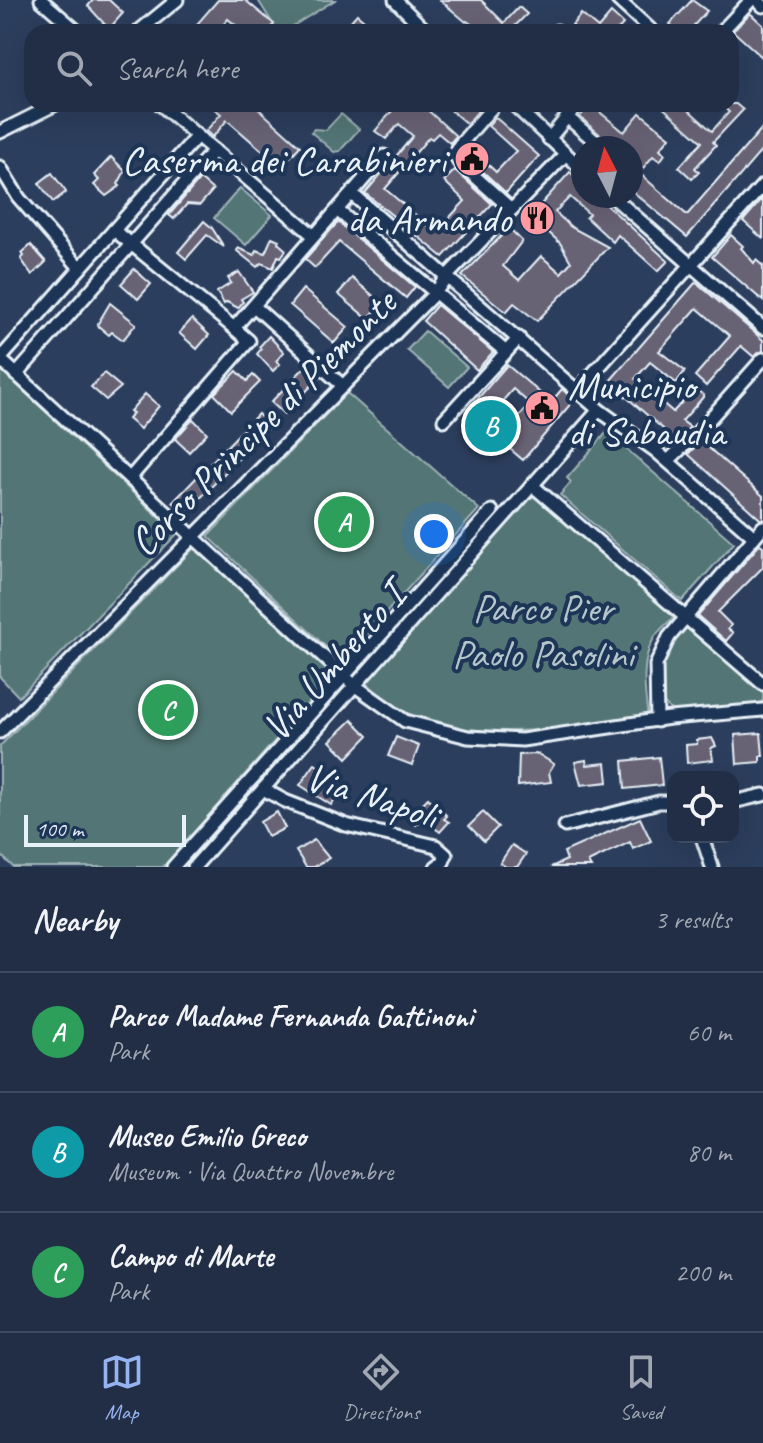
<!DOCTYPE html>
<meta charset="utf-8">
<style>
body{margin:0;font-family:Caveat,sans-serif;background:#2d3a51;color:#f1f3f6}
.controls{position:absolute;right:24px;bottom:24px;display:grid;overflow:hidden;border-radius:16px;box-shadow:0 8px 32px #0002}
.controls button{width:72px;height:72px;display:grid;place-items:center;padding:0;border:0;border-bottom:2px solid #3e4a5f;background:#212e46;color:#f1f3f6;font:40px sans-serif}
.compass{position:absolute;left:571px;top:136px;width:72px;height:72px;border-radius:50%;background:#212e46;box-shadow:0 8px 32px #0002;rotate:354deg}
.scale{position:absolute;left:24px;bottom:20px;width:162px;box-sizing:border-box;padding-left:8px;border:4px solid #e8f1f8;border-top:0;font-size:22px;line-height:28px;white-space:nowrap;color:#e8f1f8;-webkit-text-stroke:6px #1d3557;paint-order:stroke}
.you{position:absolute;left:434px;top:534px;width:28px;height:28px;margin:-20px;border:6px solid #fff;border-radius:50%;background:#1a73e8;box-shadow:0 0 0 12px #1a73e833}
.badge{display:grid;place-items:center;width:52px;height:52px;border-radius:50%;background:#95b2f1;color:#fff;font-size:26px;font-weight:700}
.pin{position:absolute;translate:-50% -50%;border:4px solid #fff;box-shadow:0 2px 8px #0006}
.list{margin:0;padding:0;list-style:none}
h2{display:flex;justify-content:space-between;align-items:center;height:104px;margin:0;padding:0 32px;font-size:34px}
h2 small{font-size:26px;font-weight:400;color:#a2a8b3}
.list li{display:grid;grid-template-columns:52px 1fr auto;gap:24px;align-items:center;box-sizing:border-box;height:120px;padding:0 32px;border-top:2px solid #3e4a5f}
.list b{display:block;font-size:30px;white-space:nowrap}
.list p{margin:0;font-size:26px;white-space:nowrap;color:#a2a8b3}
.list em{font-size:26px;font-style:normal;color:#a2a8b3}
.icon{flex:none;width:44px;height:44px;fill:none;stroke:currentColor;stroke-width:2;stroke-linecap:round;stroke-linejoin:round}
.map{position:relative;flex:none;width:763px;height:867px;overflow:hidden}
.search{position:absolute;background:#212e46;box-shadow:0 8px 32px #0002;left:24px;right:24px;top:24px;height:88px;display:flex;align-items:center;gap:20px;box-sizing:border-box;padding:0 28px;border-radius:24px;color:#a2a8b3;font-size:30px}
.sheet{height:464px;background:#212e46}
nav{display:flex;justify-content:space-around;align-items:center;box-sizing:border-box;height:112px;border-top:2px solid #3e4a5f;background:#212e46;font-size:22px;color:#a2a8b3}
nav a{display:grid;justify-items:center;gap:4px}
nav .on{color:#95b2f1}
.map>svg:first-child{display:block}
.green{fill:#537575;stroke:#9eb3b6;stroke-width:2}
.building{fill:#676274;stroke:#e8f1f8;stroke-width:2;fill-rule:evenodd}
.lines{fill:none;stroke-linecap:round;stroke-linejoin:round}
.minor-casing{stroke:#e8f1f8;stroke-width:17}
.minor{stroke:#1d3557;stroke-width:11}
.labels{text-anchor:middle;stroke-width:8;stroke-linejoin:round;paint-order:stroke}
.poi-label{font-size:40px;fill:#e8f1f8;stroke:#1d3557;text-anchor:end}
.street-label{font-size:40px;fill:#e8f1f8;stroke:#1d3557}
.park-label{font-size:40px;fill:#b4c6ca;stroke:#1d3557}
</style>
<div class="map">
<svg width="763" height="867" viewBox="0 0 763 867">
<rect width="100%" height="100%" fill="#2c3e5d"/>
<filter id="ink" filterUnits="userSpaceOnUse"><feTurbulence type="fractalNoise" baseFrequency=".0125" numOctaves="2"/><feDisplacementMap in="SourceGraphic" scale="16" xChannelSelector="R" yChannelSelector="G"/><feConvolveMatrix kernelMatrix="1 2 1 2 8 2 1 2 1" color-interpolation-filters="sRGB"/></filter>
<g filter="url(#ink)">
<g class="green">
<polygon points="258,0 335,0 283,32 278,32"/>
<polygon points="341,114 359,129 340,151 334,152 311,132 314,129 326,130"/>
<polygon points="240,188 272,215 246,245 214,218"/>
<polygon points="425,331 467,367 449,387 407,350"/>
<polygon points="0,369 177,534 19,697 0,677"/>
<polygon points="347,393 479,509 342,662 208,536"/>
<polygon points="607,432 734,543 682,601 560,495 571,482 567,478"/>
<path d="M 533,494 L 675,616 C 668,623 657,631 653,640 C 640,663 645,693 648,718 C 575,726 478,745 409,714 C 392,706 378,694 365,681 Z"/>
<polygon points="194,548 333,675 163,867 13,867 0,854 0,746"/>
<path d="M 688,624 L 763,690 L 763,701 L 755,705 L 676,712 C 652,704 659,667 668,649 C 673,640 681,632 688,624 Z"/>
</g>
<g class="building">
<polygon points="93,0 109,0 123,13 109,29 88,6"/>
<polygon points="218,0 245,0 274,24 267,32 244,32 228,19 217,32 207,32 197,24"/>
<polygon points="440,0 481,0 504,23 519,7 527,14 512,29 515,32 482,32 467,21 466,22"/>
<polygon points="692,0 707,11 688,32 679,32 670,24"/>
<polygon points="611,13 623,24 616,32 580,32 572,25 581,14 598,28"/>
<polygon points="750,13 763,25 763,58 733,31"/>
<polygon points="357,14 378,32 341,32"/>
<polygon points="208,104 253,104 300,146 281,167 227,120 213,137 206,131 221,114"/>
<polygon points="398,104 421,104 456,136 450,143 438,133 432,139 429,137 385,189 436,232 465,201 444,181 455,170 492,204 443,257 365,193 413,136 399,124 386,139 375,131"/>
<polygon points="443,104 484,104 467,124"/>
<polygon points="590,104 624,132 640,113 670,137 660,149 665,154 660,161 653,156 639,173 687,215 763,127 763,149 687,237 631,190 631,148 615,148 580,117"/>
<polygon points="659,104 682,104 712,131 729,112 720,104 736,104 743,110 713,142 716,145 695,168 699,172 692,179 679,167 702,142"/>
<polygon points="495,117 539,156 506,193 464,154 469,147 496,172 516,151 488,126"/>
<polygon points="111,157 125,171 118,184 120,186 106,196 94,185 99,180 94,175"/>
<polygon points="570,172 583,184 583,196 597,196 668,261 658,271 618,235 613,242 586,217 589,214 570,197 555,212 571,227 608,247 537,321 514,303 506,312 462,276 509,228 522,241 503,266 519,280 541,256 561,273 571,262 560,243 547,231 551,227 534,212"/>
<polygon points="52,173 66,192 53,202 39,183"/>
<polygon points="200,179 213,190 200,205 187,204 174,219 169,215"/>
<polygon points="763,198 763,239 743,221"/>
<polygon points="204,221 212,228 224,247 207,235 186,259 178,252"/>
<polygon points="338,222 415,287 406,298 339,242 315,268 305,259"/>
<polygon points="731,235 743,246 741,248 754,263 756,260 763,266 763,301 712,257"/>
<polygon points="272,237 279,240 278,243 286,250 281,257 278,256 273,268 261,263 257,267 237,251 238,248 254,255 256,250 265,253"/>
<polygon points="31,245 46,262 32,275 21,259 24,256 22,253"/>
<polygon points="134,269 151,284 138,299 121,284"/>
<polygon points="239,272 253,292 241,299 243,302 238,308 227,302 224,304 217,292 231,283 228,278"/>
<polygon points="352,278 382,303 368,319 338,294"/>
<polygon points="696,282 763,340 763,351 754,357 741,346 706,386 695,376 730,336 697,308 659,351 685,371 676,383 650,362 635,379 673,412 695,388 704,396 682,421 690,427 677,441 609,382"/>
<polygon points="303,289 348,327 334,343 290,305"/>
<polygon points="110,303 136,324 123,340 112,332 109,335 97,325"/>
<polygon points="437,305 493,352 477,370 423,321"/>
<polygon points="192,319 209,335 197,349 179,333"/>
<polygon points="269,336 284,352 276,361 280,364 273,371 257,354 261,349 259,347"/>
<path d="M 507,365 L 551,402 L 562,389 L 574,400 L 523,460 L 466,412 ZM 513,389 L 530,404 L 509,428 L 492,413 Z"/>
<polygon points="306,366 319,378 284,414 271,402"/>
<polygon points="237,371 247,381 253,375 260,382 231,411 214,394"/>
<polygon points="104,373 121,387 106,400 91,387"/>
<polygon points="145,394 159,406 140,429 128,419 133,413 130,411"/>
<polygon points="258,414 270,426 185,514 173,502"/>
<polygon points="193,419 207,433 189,452 175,439"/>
<polygon points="701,441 763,496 763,519 760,519 688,454"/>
<polygon points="760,544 763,546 763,567 718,612 731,625 728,629 733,633 726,641 698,616"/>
<polygon points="352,720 368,736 347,758 330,741"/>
<polygon points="761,733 763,756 760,756 760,762 737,764 735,735"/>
<polygon points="396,737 419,746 412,765 388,756"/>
<polygon points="712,738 716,746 711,748 713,760 687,763 686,745 697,744 697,740"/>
<polygon points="538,754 554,764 549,772 551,782 518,786 519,755"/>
<polygon points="659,757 662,785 625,789 623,761"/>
<polygon points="586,760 587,765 606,763 608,782 581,785 575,762"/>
<polygon points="315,764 345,785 331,805 300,785"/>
<polygon points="428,798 447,816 444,819 449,822 440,832 427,822 419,822 416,825 408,818"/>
<polygon points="277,812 285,828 268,837 260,822"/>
<polygon points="483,812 498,827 484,841 469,826"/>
<polygon points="640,818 651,841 633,849 630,842 588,862 591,867 551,867 567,860 564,852"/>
<polygon points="314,840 329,858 314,867 306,867 296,851"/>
<polygon points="512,845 526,854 517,867 506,867 500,863"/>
</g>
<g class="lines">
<defs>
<g id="minor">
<polyline points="41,0 78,32"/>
<polyline points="395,0 427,32"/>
<polyline points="618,0 653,32"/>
<polyline points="757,0 763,6"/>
<polyline points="138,32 177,0"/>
<polyline points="556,32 557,31"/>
<polyline points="721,32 751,0"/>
<polyline points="160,104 314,236"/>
<polyline points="495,104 457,148 455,155 459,162 511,209"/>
<polyline points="513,104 583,170"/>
<polyline points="567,117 578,104"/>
<polyline points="0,132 56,104"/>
<polyline points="549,139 567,117 603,148"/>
<polyline points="0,167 19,198 80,268"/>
<polyline points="352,194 599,410 656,451 754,537"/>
<polyline points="612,196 763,328"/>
<polyline points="337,210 506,352"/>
<polyline points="114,230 234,328"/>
<polyline points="254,306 343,386"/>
<polyline points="0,359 354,685 405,721 468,737 522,740 670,718 763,710"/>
<polyline points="0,359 197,136"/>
<polyline points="16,375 214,150"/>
<polyline points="578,390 763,185"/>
<polyline points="444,420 519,338"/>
<polyline points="668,461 698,432 763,359"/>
<polyline points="130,478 249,341 234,328 384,156"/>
<polyline points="532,485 763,684"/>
<polyline points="657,721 656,665 669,637 763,527"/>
<polyline points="0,732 435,293 447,276 566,154"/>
<polyline points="263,789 285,801 346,825 436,846 446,855 443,862 436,867"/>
<polyline points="733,802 763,795"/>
<polyline points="565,826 659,802 673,802"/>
<polyline points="702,837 712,867"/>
<polyline points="173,867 492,511"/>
<polyline points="194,867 599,410"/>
</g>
</defs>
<use href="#minor" class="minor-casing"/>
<use href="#minor" class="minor"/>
</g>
</g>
<defs>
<symbol id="civic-disc" viewBox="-11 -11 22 22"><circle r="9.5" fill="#ff9aa2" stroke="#1d3557"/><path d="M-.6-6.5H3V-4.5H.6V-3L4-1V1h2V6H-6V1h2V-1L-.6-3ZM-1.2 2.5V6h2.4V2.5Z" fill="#111"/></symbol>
<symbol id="restaurant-disc" viewBox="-11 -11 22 22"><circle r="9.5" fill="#ff9aa2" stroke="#1d3557"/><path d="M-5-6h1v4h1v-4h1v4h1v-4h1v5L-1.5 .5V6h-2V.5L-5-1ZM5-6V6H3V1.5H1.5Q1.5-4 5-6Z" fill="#111"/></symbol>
</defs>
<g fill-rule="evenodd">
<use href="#civic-disc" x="452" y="139" width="40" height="40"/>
<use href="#restaurant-disc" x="517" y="198" width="40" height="40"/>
<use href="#civic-disc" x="522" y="388" width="40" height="40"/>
</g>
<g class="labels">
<g class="poi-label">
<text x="446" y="173">Caserma dei Carabinieri</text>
<text x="511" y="232">da Armando</text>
<text x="568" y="399" text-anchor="start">Municipio<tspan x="568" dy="46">di Sabaudia</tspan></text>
</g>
<g class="street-label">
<text transform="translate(262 422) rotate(-45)" y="14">Corso Principe di Piemonte</text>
<text transform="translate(333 661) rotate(-49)" y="14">Via Umberto I</text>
<text transform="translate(372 795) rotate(18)" y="14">Via Napoli</text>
</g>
<g class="park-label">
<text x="543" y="621">Parco Pier<tspan x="543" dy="46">Paolo Pasolini</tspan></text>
</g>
</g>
</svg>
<div class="controls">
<button><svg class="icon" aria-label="locate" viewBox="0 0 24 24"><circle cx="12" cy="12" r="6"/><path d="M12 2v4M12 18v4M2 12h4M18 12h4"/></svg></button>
</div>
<svg class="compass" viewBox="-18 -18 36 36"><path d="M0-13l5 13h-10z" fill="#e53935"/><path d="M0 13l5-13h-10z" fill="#a2a8b3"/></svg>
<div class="scale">100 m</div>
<div class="you"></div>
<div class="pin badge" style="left:344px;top:522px;background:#2e9e5b">A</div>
<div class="pin badge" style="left:491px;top:426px;background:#0f9aa8">B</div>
<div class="pin badge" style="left:168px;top:710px;background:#2e9e5b">C</div>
<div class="search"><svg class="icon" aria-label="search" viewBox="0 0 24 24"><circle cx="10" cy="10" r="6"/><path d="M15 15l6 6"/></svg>Search here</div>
</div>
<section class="sheet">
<h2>Nearby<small>3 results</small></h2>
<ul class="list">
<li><span class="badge" style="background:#2e9e5b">A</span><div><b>Parco Madame Fernanda Gattinoni</b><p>Park</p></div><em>60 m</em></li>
<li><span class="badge" style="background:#0f9aa8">B</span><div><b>Museo Emilio Greco</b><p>Museum · Via Quattro Novembre</p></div><em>80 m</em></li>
<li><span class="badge" style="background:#2e9e5b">C</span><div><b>Campo di Marte</b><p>Park</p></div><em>200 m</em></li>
</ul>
</section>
<nav>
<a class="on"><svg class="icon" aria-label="map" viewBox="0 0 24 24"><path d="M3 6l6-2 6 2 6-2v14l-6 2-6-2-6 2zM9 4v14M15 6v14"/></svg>Map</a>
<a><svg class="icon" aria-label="directions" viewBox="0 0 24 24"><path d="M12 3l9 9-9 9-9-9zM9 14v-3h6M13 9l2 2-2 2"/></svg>Directions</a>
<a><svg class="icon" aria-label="saved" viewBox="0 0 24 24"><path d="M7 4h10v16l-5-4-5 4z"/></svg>Saved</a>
</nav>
